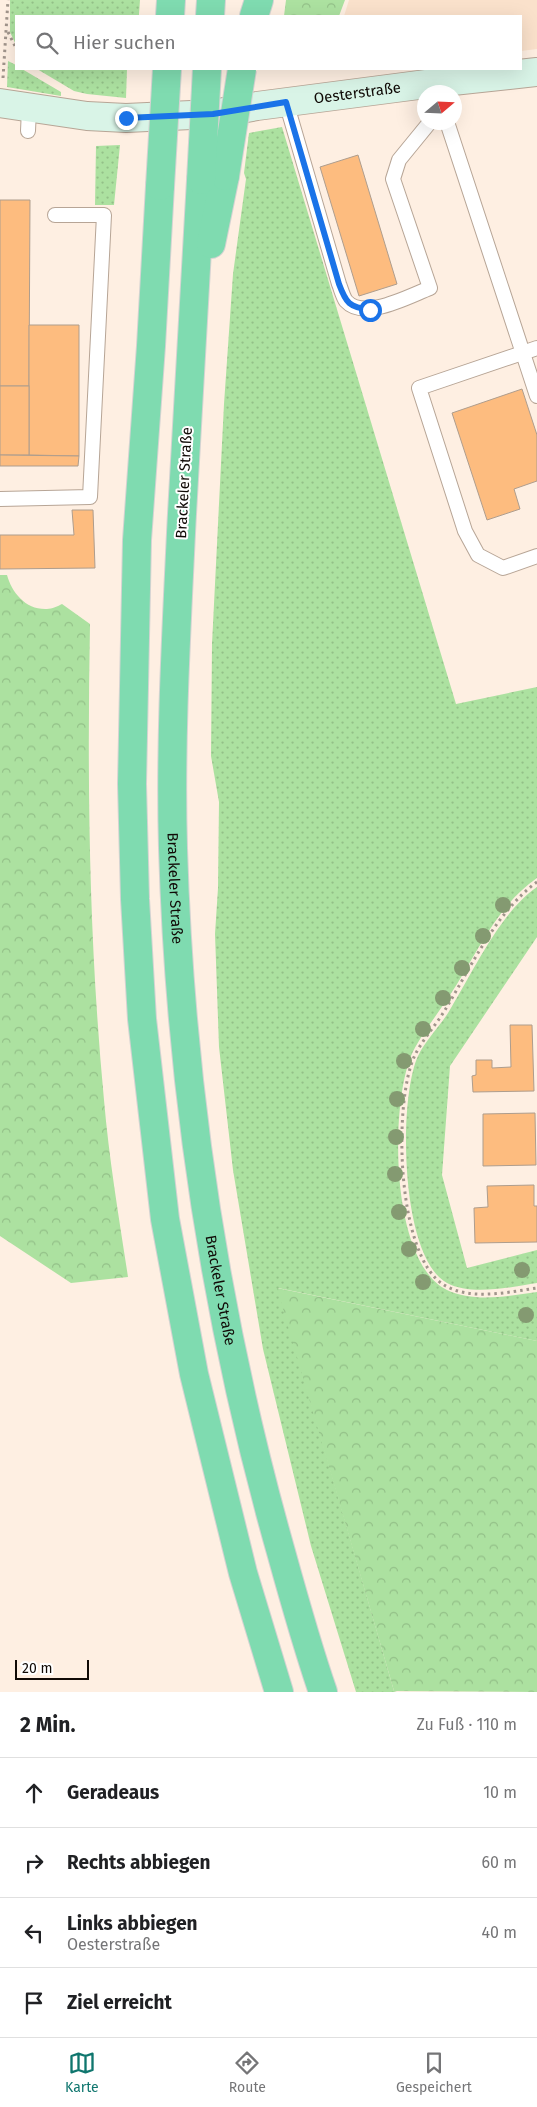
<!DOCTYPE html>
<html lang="de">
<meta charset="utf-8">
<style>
body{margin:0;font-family:"Fira Sans",sans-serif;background:#f2f2f2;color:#202124}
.compass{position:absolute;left:417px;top:85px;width:45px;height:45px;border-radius:50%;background:#fff;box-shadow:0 5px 20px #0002;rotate:71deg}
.scale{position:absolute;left:15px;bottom:12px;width:74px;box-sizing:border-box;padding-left:5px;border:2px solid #100a06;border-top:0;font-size:14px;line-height:18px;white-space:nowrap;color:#100a06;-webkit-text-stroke:4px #fff;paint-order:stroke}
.stop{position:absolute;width:15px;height:15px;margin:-11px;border:4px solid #1a73e8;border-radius:50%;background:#fff}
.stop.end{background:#1a73e8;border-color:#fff;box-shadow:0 1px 5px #0008}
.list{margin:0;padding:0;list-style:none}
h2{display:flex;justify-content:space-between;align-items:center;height:65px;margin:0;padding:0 20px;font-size:21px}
h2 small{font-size:16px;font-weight:400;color:#757577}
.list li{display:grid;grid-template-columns:32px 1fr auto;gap:15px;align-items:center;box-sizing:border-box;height:70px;padding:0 20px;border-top:1px solid #e0e0e0}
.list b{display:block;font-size:19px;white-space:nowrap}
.list p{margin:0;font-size:16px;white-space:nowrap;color:#757577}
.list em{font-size:16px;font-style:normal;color:#757577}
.icon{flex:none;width:28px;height:28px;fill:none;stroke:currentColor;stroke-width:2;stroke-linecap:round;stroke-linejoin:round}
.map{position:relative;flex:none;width:537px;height:1692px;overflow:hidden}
.search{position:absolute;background:#fff;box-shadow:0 5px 20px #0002;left:15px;right:15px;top:15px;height:55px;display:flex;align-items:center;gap:12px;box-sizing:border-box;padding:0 18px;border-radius:0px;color:#757577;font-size:19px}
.sheet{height:345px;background:#fff}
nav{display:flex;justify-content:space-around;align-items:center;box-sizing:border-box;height:70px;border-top:1px solid #e0e0e0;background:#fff;font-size:14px;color:#757577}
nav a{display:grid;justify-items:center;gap:2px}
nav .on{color:#0f766e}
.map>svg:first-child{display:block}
.built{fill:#fae1cb}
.grass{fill:url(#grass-dots)}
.forest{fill:url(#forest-crowns)}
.building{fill:#fdbc7f;stroke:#ae9d8d}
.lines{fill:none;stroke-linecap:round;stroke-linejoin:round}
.lane-casing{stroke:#b7a596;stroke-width:16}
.secondary-casing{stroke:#b7a596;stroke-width:30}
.highway-casing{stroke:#d4d3d2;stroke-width:30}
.path{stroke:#a0948b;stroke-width:3;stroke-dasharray:2.5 4;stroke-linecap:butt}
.lane{stroke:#fff;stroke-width:14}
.secondary{stroke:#d9f4e7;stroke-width:28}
.highway{stroke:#7fdbb0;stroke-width:28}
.highway-bridge-casing{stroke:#d4d3d2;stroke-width:30;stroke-linecap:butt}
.highway-bridge{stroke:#7fdbb0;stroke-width:28}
.tree{fill:#849a71}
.route{stroke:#1a73e8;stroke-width:6}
.labels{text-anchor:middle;stroke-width:4;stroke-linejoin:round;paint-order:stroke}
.street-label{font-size:15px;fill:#100a06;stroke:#fff}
</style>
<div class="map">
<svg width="537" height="1692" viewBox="0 0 537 1692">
<defs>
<pattern id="grass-dots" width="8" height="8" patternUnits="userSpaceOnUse" patternTransform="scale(1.25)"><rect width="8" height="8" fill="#ace1a0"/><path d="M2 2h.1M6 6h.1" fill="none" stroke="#93c088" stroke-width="1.8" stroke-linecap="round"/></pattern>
<pattern id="forest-crowns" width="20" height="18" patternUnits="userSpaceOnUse" patternTransform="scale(1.25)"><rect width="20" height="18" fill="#ace1a0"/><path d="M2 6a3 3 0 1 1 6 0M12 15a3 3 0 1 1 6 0" fill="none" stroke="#93c088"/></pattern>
</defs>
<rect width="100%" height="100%" fill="#feefe2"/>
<polygon class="built" points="349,0 537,0 537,49 521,51 521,16 344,16"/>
<g class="grass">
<polygon points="10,0 140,0 139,14 139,16 16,16 16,45 10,32"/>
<polygon points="8,61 16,65 16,69 22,69 61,92 61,96 7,87"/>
<polygon points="37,69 127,69 126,98 87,94 74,91"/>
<path d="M 282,127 L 456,704 L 537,687 L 537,878 C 496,906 477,955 450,995 C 439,1012 418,1039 411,1056 C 390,1108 390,1262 447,1290 C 474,1303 509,1296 537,1292 L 537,1341 L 278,1288 L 394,1691 L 397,1692 L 356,1692 L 311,1546 L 263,1349 L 233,1170 L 219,1047 L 215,934 L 218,888 L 219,802 L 211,756 L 212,644 L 224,404 L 233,274 L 246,179 L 244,173 L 249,133 Z"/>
<polygon points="120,145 114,205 95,205 96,146"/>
<path d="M 537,887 L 537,937 L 450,1066 L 442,1175 L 467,1268 L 537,1250 L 537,1283 C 512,1287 471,1296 447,1283 C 400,1258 398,1099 418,1056 C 425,1041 439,1027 448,1013 C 472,974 500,912 537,887 Z"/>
</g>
<g class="forest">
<polygon points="286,0 345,0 339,16 284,16"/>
<path d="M 0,575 L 7,575 C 12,593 26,610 47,609 C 52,609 58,606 62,604 L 90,624 C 87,783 89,942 104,1100 C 109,1159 119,1218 128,1277 L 71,1283 L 0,1236 Z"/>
<polygon points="277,1288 537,1341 537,1692 394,1691"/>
</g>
<g class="building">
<polygon points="358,155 397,284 359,296 320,167"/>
<polygon points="0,200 30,200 29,386 0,386"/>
<polygon points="29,325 79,325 79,456 29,455"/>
<rect x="0" y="386" width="29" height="69"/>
<polygon points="522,389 537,435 537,481 514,489 520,509 487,520 452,413"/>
<polygon points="0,455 79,456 78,466 0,466"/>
<polygon points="72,510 93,510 95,568 0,569 0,535 74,535"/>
<polygon points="510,1025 532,1025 534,1091 473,1092 472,1076 476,1075 476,1060 492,1060 492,1068 511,1067"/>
<polygon points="535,1113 536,1165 483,1166 483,1114"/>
<polygon points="534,1185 534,1206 537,1206 537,1242 475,1243 474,1208 488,1207 487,1186"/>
</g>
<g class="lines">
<defs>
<g id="lane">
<path d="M 286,102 L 339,284 C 341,289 343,297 346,301 C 364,321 409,296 430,288 L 393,179 L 399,160 L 430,122"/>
<polyline points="447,122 537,396"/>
<polyline points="28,131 29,109"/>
<polyline points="537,348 419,388 465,531 478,555 503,568 537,556"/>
<polyline points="0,499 90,497 104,215 55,215"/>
</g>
<g id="secondary">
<path id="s1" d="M 0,103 L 87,116 L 126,118 L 213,114 L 257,106 L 434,83 L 537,72"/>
</g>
<g id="highway">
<polyline points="170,16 171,0"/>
<polyline points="210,16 211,0"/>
<polyline points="254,16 259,0"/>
<path id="s2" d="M 201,180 C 194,297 187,415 181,533 C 176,638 170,743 173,848 C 180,1086 216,1323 281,1552 C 294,1599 307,1646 323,1692"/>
<polyline points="160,186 151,346 137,540 132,784 135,899 142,1019 165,1219 194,1374 243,1573 279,1692"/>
<polyline points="211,244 225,176"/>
</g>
</defs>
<use href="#lane" class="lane-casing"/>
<use href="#secondary" class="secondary-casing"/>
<use href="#highway" class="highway-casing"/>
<g class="path">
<polyline points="8,32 16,48"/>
<polyline points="3,78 8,0"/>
<path d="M 537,882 C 496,912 471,967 445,1010 C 436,1025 423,1039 415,1055 C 393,1100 396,1256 444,1285 C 470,1301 509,1292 537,1288"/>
</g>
<use href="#lane" class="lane"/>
<use href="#secondary" class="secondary"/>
<use href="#highway" class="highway"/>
<defs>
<g id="highway-bridge">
<polyline points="225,176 242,69"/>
<polyline points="201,180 207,69"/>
<polyline points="160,186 167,69"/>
</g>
</defs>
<use href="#highway-bridge" class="highway-bridge-casing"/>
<use href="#highway-bridge" class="highway-bridge"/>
</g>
<g class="tree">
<circle cx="503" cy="905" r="8"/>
<circle cx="483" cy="936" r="8"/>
<circle cx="462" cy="968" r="8"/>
<circle cx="443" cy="998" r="8"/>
<circle cx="423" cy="1029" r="8"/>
<circle cx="404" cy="1061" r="8"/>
<circle cx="397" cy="1099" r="8"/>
<circle cx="396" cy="1137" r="8"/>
<circle cx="395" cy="1174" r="8"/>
<circle cx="399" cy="1212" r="8"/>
<circle cx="409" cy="1249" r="8"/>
<circle cx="522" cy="1270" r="8"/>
<circle cx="423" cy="1282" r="8"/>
<circle cx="526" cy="1315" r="8"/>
</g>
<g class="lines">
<path class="route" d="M 126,118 L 213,114 L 286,102 L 339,284 C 346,303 349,307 370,310"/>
</g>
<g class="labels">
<g class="street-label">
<text dy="5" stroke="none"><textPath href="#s1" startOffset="360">Oesterstraße</textPath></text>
<text transform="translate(184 483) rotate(-87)" y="5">Brackeler Straße</text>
<text dy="5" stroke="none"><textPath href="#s2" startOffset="709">Brackeler Straße</textPath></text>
<text dy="5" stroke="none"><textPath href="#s2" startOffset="1114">Brackeler Straße</textPath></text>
</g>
</g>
</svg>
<svg class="compass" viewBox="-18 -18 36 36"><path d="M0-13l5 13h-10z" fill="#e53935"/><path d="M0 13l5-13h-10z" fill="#757577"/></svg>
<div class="scale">20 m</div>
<div class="stop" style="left:370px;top:310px"></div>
<div class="stop end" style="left:126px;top:118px"></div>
<div class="search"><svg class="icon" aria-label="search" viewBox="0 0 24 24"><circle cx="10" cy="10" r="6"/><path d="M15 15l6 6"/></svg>Hier suchen</div>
</div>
<section class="sheet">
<h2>2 Min.<small>Zu Fuß · 110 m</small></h2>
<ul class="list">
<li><svg class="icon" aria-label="ahead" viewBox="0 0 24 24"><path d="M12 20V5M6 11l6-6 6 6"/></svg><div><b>Geradeaus</b></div><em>10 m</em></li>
<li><svg class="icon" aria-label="right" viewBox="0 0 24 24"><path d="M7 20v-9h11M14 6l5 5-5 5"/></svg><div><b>Rechts abbiegen</b></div><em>60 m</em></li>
<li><svg class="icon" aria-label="left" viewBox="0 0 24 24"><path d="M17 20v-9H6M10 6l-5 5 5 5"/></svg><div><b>Links abbiegen</b><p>Oesterstraße</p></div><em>40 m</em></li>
<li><svg class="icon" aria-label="arrive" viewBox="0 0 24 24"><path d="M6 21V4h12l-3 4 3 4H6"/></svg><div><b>Ziel erreicht</b></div></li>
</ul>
</section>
<nav>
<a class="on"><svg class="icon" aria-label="map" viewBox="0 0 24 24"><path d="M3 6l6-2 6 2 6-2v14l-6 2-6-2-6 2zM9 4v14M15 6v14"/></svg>Karte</a>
<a><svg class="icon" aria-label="directions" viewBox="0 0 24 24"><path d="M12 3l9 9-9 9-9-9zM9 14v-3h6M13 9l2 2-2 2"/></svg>Route</a>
<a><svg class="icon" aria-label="saved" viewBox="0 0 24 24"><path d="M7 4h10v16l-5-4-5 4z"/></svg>Gespeichert</a>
</nav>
